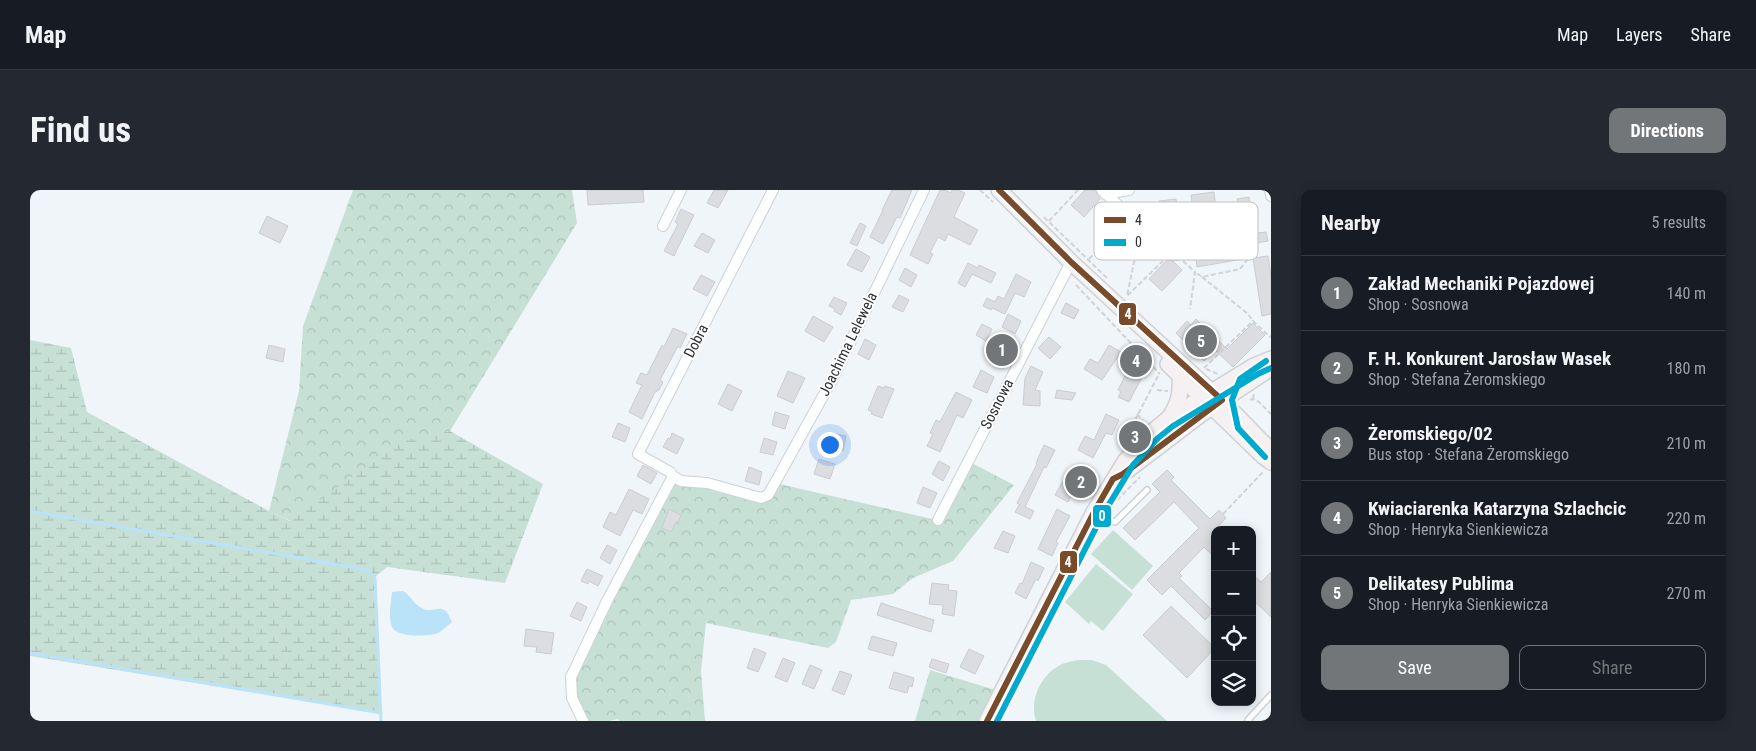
<!DOCTYPE html>
<meta charset="utf-8">
<style>
body{margin:0;font-family:"Roboto Condensed",sans-serif;background:#242831;color:#f1f3f6}
.controls{position:absolute;right:15px;bottom:15px;display:grid;overflow:hidden;border-radius:10px;box-shadow:0 2px 12px #0003}
.controls button{width:45px;height:45px;display:grid;place-items:center;padding:0;border:0;border-bottom:1px solid #363941;background:#171b24;color:#f1f3f6;font:25px sans-serif}
.you{position:absolute;left:799px;top:254px;width:18px;height:18px;margin:-12px;border:4px solid #fff;border-radius:50%;background:#1a73e8;box-shadow:0 0 0 8px #1a73e833}
.badge{display:grid;place-items:center;width:32px;height:32px;border-radius:50%;background:#727679;color:#fff;font-size:16px;font-weight:700}
.pin{position:absolute;translate:-50% -50%;border:2px solid #fff;box-shadow:0 1px 5px #0006}
.list{margin:0;padding:0;list-style:none}
h2{display:flex;justify-content:space-between;align-items:center;height:65px;margin:0;padding:0 20px;font-size:21px}
h2 small{font-size:16px;font-weight:400;color:#9ea1a6}
.list li{display:grid;grid-template-columns:32px 1fr auto;gap:15px;align-items:center;box-sizing:border-box;height:75px;padding:0 20px;border-top:1px solid #363941}
.list b{display:block;font-size:19px;white-space:nowrap}
.list p{margin:0;font-size:16px;white-space:nowrap;color:#9ea1a6}
.list em{font-size:16px;font-style:normal;color:#9ea1a6}
.actions{display:flex;gap:10px;padding:15px 20px}
.actions a{flex:1;padding:11px 0;border:1px solid #727679;border-radius:10px;text-align:center;font-size:18px;color:#727679}
.actions .main{background:#727679;color:#fff}
.icon{flex:none;width:28px;height:28px;fill:none;stroke:currentColor;stroke-width:2;stroke-linecap:round;stroke-linejoin:round}
.map{position:relative;flex:none;width:1241px;height:531px;overflow:hidden;border-radius:10px}
header{display:flex;align-items:center;gap:30px;box-sizing:border-box;height:70px;padding:0 25px;background:#171b24;border-bottom:1px solid #363941}
header strong{font-size:24px}
nav{display:flex;gap:28px;margin-inline-start:auto;font-size:18px}
.intro{display:flex;align-items:center;justify-content:space-between;box-sizing:border-box;height:120px;padding:0 30px}
h1{margin:0;font-size:35px}
.button{padding:12px 22px;border-radius:10px;background:#727679;color:#fff;font-size:18px;font-weight:700}
main{display:flex;gap:30px;padding:0 30px}
aside{flex:1;background:#171b24;border-radius:10px;box-shadow:0 2px 12px #0003}
.map>svg:first-child{display:block}
.forest{fill:url(#forest-crowns)}
.wetland{fill:url(#wetland-marsh)}
.green{fill:#c7e0d5}
.water{fill:#bae2f9}
.lines{fill:none;stroke-linecap:round;stroke-linejoin:round}
.stream{stroke:#bae2f9;stroke-width:3}
.building{fill:#dbdde1;stroke:#cbccd0}
.lane-casing{stroke:#ced1d4;stroke-width:8}
.street-casing{stroke:#ced1d4;stroke-width:12}
.secondary-casing{stroke:#ced1d4;stroke-width:18}
.path{stroke:#d1d3d4;stroke-width:2;stroke-dasharray:5 2.5;stroke-linecap:butt}
.lane{stroke:#fdfefe;stroke-width:5}
.street{stroke:#fdfefe;stroke-width:10}
.secondary{stroke:#f5f1f2;stroke-width:15}
.bus-1-casing{stroke:#fff;stroke-width:10}
.bus-2-casing{stroke:#fff;stroke-width:10}
.bus-1{stroke:#7a4b2a;stroke-width:6}
.bus-2{stroke:#00a9ce;stroke-width:6}
.labels{text-anchor:middle;stroke-width:4;stroke-linejoin:round;paint-order:stroke}
.street-label{font-size:15px;fill:#2e3133;stroke:#fff}
.key{fill:#fff;stroke:#c0c1c2;stroke-width:1}
.key-label{font-size:14px;fill:#2e3133}
.line-badge{stroke:#fff;stroke-width:2}
.badge-label{font-size:14px;text-anchor:middle;font-weight:bold;fill:#fff}
</style>
<header>
<strong>Map</strong>
<nav><a>Map</a><a>Layers</a><a>Share</a></nav>
</header>
<div class="intro"><h1>Find us</h1><a class="button">Directions</a></div>
<main>
<div class="map">
<svg width="1241" height="531" viewBox="0 0 1241 531">
<defs>
<pattern id="forest-crowns" width="20" height="18" patternUnits="userSpaceOnUse" patternTransform="scale(1.25)"><rect width="20" height="18" fill="#c7e0d5"/><path d="M2 6a3 3 0 1 1 6 0M12 15a3 3 0 1 1 6 0" fill="none" stroke="#abc1b7"/></pattern>
<pattern id="wetland-marsh" width="20" height="14" patternUnits="userSpaceOnUse" patternTransform="scale(1.25)"><rect width="20" height="14" fill="#c7e0d5"/><path d="M1 5h8M5 5V1M11 12h8M15 12V8" fill="none" stroke="#abc1b7"/></pattern>
</defs>
<rect width="100%" height="100%" fill="#f0f5fa"/>
<g class="forest">
<polygon points="323,0 542,0 547,33 420,241 373,252 261,331 239,321 269,201 273,136"/>
<polygon points="938,271 984,295 923,371 883,388 863,404 821,410 806,452 798,458 676,433 671,481 675,531 590,531 588,529 579,531 553,531 545,516 545,479 643,286 731,308 745,293 907,330"/>
<polygon points="900,480 972,502 957,531 885,531"/>
</g>
<polygon class="wetland" points="0,150 41,158 57,222 239,321 260,331 373,251 420,241 513,294 475,393 357,377 345,387 351,523 0,466"/>
<g class="green">
<polygon points="1083,340 1123,376 1102,400 1061,364"/>
<polygon points="1066,374 1103,404 1073,441 1061,431 1059,434 1035,412"/>
<path d="M 1048,470 L 1062,470 L 1076,475 L 1137,531 L 1006,531 C 999,509 1011,484 1032,474 C 1037,472 1043,471 1048,470 Z"/>
</g>
<path class="water" d="M 373,401 C 380,405 383,413 390,417 C 405,427 412,407 422,432 C 418,435 414,439 410,442 C 401,447 367,448 362,437 C 358,427 361,413 362,402 Z"/>
<g class="lines">
<g class="stream">
<polyline points="0,321 338,380 345,388 351,531"/>
<polyline points="0,463 351,523"/>
</g>
</g>
<g class="building">
<polygon points="557,0 613,0 614,12 558,15"/>
<polygon points="684,0 698,0 688,18 677,13"/>
<polygon points="862,0 882,0 870,28 867,27 853,54 840,47 853,20 852,20"/>
<polygon points="910,0 915,0 921,3 922,0 928,0 935,3 924,27 948,40 940,55 918,44 915,51 908,47 900,63 903,64 898,74 880,65"/>
<polygon points="1055,0 1065,0 1070,9 1054,27 1041,15"/>
<polygon points="1184,2 1186,19 1163,22 1161,5"/>
<polygon points="1219,7 1221,19 1209,21 1207,9"/>
<polygon points="1146,9 1148,31 1132,32 1129,11"/>
<polygon points="651,19 664,25 644,66 634,61 648,34 645,32"/>
<polygon points="237,26 258,36 250,53 229,43"/>
<polygon points="830,33 836,36 827,56 820,53"/>
<polygon points="1236,42 1238,51 1220,54 1218,44"/>
<polygon points="672,43 685,50 678,63 664,56"/>
<polygon points="1210,53 1213,69 1167,77 1165,61"/>
<polygon points="826,59 840,67 832,82 817,75"/>
<polygon points="1238,66 1241,87 1241,124 1232,126 1223,68"/>
<polygon points="1137,70 1143,71 1152,80 1132,101 1119,89"/>
<polygon points="938,73 948,78 949,75 966,83 961,93 942,84 935,97 928,93"/>
<polygon points="875,78 887,85 881,97 869,90"/>
<polygon points="986,84 1001,92 994,107 985,103 975,124 962,118 961,120 953,116 957,108 965,112 968,106 974,109"/>
<polygon points="671,85 685,92 677,106 663,99"/>
<polygon points="869,105 879,110 873,122 862,117"/>
<polygon points="804,107 817,113 811,125 804,121 805,119 799,116"/>
<polygon points="1036,113 1049,120 1044,129 1031,123"/>
<polygon points="978,124 991,131 985,144 972,137"/>
<polygon points="783,126 803,137 794,152 775,141"/>
<polygon points="1166,129 1197,159 1223,133 1235,145 1203,177 1185,160 1174,171 1146,143 1157,131 1161,135"/>
<polygon points="952,134 962,139 956,151 946,145"/>
<polygon points="643,138 657,144 650,158 648,156 630,190 633,192 629,200 625,202 612,229 599,222 612,195 606,193 611,183 617,185 632,155 634,157"/>
<polygon points="1019,147 1031,157 1020,169 1008,158"/>
<polygon points="835,149 846,155 839,170 828,164"/>
<polygon points="965,151 978,158 972,171 958,164"/>
<polygon points="239,155 255,159 253,172 236,168"/>
<polygon points="1079,155 1091,162 1072,190 1054,179 1060,169 1068,173"/>
<polygon points="1107,167 1114,174 1110,179 1113,185 1099,212 1088,207 1091,202 1088,200 1102,172"/>
<polygon points="1001,176 1013,182 1005,200 1010,201 1010,216 993,215 995,188"/>
<polygon points="951,180 964,187 957,203 943,197"/>
<polygon points="758,181 775,188 763,213 747,206"/>
<polygon points="698,194 712,201 702,221 688,214"/>
<polygon points="848,196 854,198 855,196 864,199 852,228 841,224 842,222 838,220"/>
<polygon points="1027,200 1046,203 1042,210 1025,208"/>
<polygon points="926,202 942,210 933,228 927,225 910,262 897,256 903,244 900,243 906,230 910,232"/>
<polygon points="745,222 759,226 755,239 742,235"/>
<polygon points="1076,224 1089,230 1082,245 1076,243 1063,268 1048,260 1055,246 1064,250"/>
<polygon points="588,233 600,238 595,252 582,247"/>
<polygon points="642,243 654,249 647,264 633,257 638,248 640,249"/>
<polygon points="802,243 816,246 813,261 799,258"/>
<polygon points="734,248 747,252 743,265 730,262"/>
<polygon points="1014,255 1025,260 1016,278 1014,277 995,317 1004,321 1000,329 985,322 989,315 990,315 987,313 1007,274 1006,273"/>
<polygon points="789,269 805,274 800,289 784,284"/>
<polygon points="909,271 920,277 913,291 902,284"/>
<polygon points="613,275 627,283 621,294 607,286"/>
<polygon points="719,277 732,282 729,295 715,291"/>
<polygon points="1045,279 1060,286 1053,298 1047,295 1038,312 1025,305 1033,291 1038,293"/>
<polygon points="1137,280 1144,287 1141,290 1180,329 1189,320 1196,328 1185,340 1185,368 1174,357 1149,383 1152,386 1149,388 1183,421 1175,430 1141,396 1132,405 1117,390 1169,338 1144,312 1105,350 1093,338 1130,302 1122,294"/>
<polygon points="893,297 907,303 900,318 887,313"/>
<polygon points="599,299 619,309 612,324 603,320 590,346 573,337 580,322 586,325"/>
<polygon points="639,319 651,325 648,333 646,332 641,342 632,338"/>
<polygon points="1027,319 1040,326 1026,352 1028,353 1022,366 1008,359"/>
<polygon points="973,341 985,346 978,363 964,358"/>
<polygon points="577,355 587,360 580,374 570,368"/>
<polygon points="1001,372 1014,378 1008,391 1006,389 996,409 985,403 990,393 992,394"/>
<polygon points="557,379 573,386 568,396 559,391 558,394 551,391"/>
<polygon points="1241,382 1241,427 1222,409 1222,384 1231,392"/>
<polygon points="902,393 919,395 918,400 927,401 924,426 912,424 913,415 899,414"/>
<polygon points="547,412 557,417 551,431 540,426"/>
<polygon points="851,413 904,430 901,442 847,425"/>
<polygon points="1141,416 1185,458 1157,488 1113,445"/>
<polygon points="496,439 524,443 521,464 506,462 507,457 494,456"/>
<polygon points="842,446 867,453 863,466 838,459"/>
<polygon points="724,458 736,463 728,482 717,478"/>
<polygon points="939,459 954,466 945,484 930,477"/>
<polygon points="753,468 765,473 757,492 745,487"/>
<polygon points="902,469 919,474 916,483 899,477"/>
<polygon points="780,475 792,480 784,499 772,494"/>
<polygon points="810,481 822,485 814,505 802,500"/>
<polygon points="864,482 884,488 882,497 879,496 877,503 859,498"/>
</g>
<g class="lines">
<defs>
<g id="lane">
<polyline points="1065,323 1085,332 1117,300"/>
<polyline points="1219,531 1218,530 1241,505"/>
</g>
<g id="street">
<polyline points="743,0 608,264 640,282 643,286 651,291 677,293 731,308 738,305 742,298 803,188 894,0"/>
<polyline points="1072,0 1140,64 1146,65"/>
<polyline points="1240,0 1241,6"/>
<polyline points="1075,4 1099,0"/>
<polyline points="633,36 651,0"/>
<polyline points="908,330 1041,72"/>
<polyline points="553,531 542,508 541,487 577,411 643,286"/>
</g>
<g id="secondary">
<polyline points="969,0 1041,72 1200,219 1241,261"/>
<polyline points="1138,174 1233,266 1241,272"/>
<path d="M 1139,228 C 1149,214 1151,203 1150,186"/>
<polyline points="1091,285 1170,225 1241,178"/>
<polyline points="957,531 1064,322 1096,270 1122,242 1138,229 1224,176 1241,169"/>
</g>
</defs>
<use href="#lane" class="lane-casing"/>
<use href="#street" class="street-casing"/>
<use href="#secondary" class="secondary-casing"/>
<g class="path">
<polyline points="950,0 963,12"/>
<polyline points="1014,27 1077,88"/>
<polyline points="1019,31 1048,0"/>
<polyline points="1109,48 1097,106 1133,71"/>
<polyline points="1155,60 1213,50 1222,59 1220,66 1210,79 1172,87 1165,82"/>
<polyline points="1059,69 1093,33"/>
<polyline points="1153,71 1165,82 1160,119"/>
<polyline points="1172,87 1218,124 1223,131"/>
<polyline points="1046,95 1130,184"/>
<polyline points="1174,178 1223,131 1240,147 1241,146"/>
<polyline points="1176,179 1188,184"/>
<polyline points="1127,200 1138,201"/>
<polyline points="1223,209 1224,203"/>
<polyline points="1220,210 1223,209 1229,212 1241,224"/>
<polyline points="1107,224 1113,230"/>
<polyline points="1091,257 1129,184"/>
<polyline points="1087,310 1110,287"/>
<polyline points="1193,324 1234,281"/>
</g>
<use href="#lane" class="lane"/>
<use href="#street" class="street"/>
<use href="#secondary" class="secondary"/>
<defs>
<polyline id="bus-1" points="957,531 1064,322 1083,289 1093,284 1192,210 1041,72 969,0"/>
<g id="bus-2">
<polyline points="1235,267 1208,238 1202,210 1210,189 1236,171"/>
<polyline points="967,531 1072,326 1103,275 1128,248 1143,236 1228,184 1241,178"/>
</g>
</defs>
<use href="#bus-1" class="bus-1-casing"/>
<use href="#bus-2" class="bus-2-casing"/>
<use href="#bus-1" class="bus-1"/>
<use href="#bus-2" class="bus-2"/>
</g>
<g class="labels">
<g class="street-label">
<text transform="translate(666 151) rotate(-63)" y="5">Dobra</text>
<text transform="translate(818 154) rotate(-64)" y="5">Joachima Lelewela</text>
<text transform="translate(967 214) rotate(-63)" y="5">Sosnowa</text>
</g>
</g>
<rect x="1064" y="12" width="164" height="58" rx="8" class="key"/>
<rect x="1074" y="27" width="22" height="6" fill="#7a4b2a"/>
<rect x="1074" y="49" width="22" height="7" fill="#00a9ce"/>
<g class="key-label">
<text x="1105" y="35">4</text>
<text x="1105" y="57">0</text>
</g>
<g class="line-badge">
<rect x="1088" y="112" width="19" height="24" rx="5" fill="#7a4b2a"/>
<rect x="1062" y="314" width="20" height="24" rx="5" fill="#00a9ce"/>
<rect x="1029" y="360" width="19" height="24" rx="5" fill="#7a4b2a"/>
</g>
<g class="badge-label">
<text x="1098" y="129">4</text>
<text x="1072" y="331">0</text>
<text x="1038" y="377">4</text>
</g>
</svg>
<div class="controls">
<button>+</button>
<button>−</button>
<button><svg class="icon" aria-label="locate" viewBox="0 0 24 24"><circle cx="12" cy="12" r="6"/><path d="M12 2v4M12 18v4M2 12h4M18 12h4"/></svg></button>
<button><svg class="icon" aria-label="layers" viewBox="0 0 24 24"><path d="M12 4l9 5-9 5-9-5zM3 14l9 5 9-5"/></svg></button>
</div>
<div class="you"></div>
<div class="pin badge" style="left:972px;top:160px">1</div>
<div class="pin badge" style="left:1051px;top:292px">2</div>
<div class="pin badge" style="left:1105px;top:247px">3</div>
<div class="pin badge" style="left:1106px;top:171px">4</div>
<div class="pin badge" style="left:1171px;top:151px">5</div>
</div>
<aside>
<h2>Nearby<small>5 results</small></h2>
<ul class="list">
<li><span class="badge">1</span><div><b>Zakład Mechaniki Pojazdowej</b><p>Shop · Sosnowa</p></div><em>140 m</em></li>
<li><span class="badge">2</span><div><b>F. H. Konkurent Jarosław Wasek</b><p>Shop · Stefana Żeromskiego</p></div><em>180 m</em></li>
<li><span class="badge">3</span><div><b>Żeromskiego/02</b><p>Bus stop · Stefana Żeromskiego</p></div><em>210 m</em></li>
<li><span class="badge">4</span><div><b>Kwiaciarenka Katarzyna Szlachcic</b><p>Shop · Henryka Sienkiewicza</p></div><em>220 m</em></li>
<li><span class="badge">5</span><div><b>Delikatesy Publima</b><p>Shop · Henryka Sienkiewicza</p></div><em>270 m</em></li>
</ul>
<div class="actions"><a class="main">Save</a><a>Share</a></div>
</aside>
</main>
